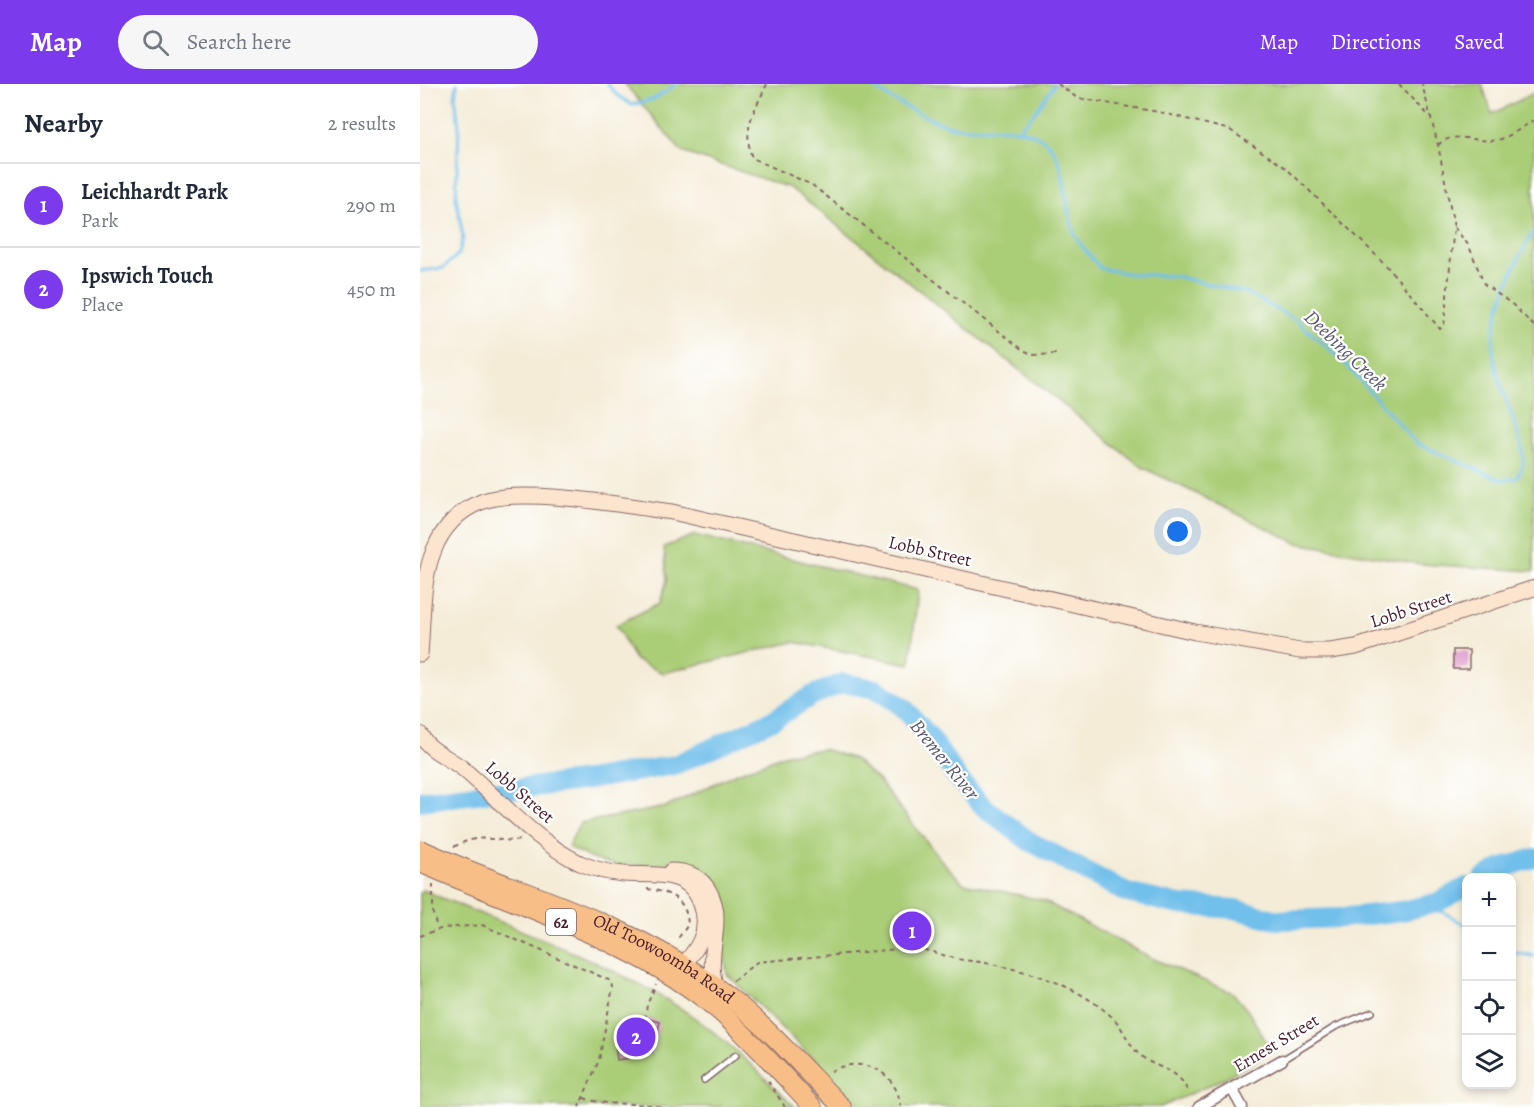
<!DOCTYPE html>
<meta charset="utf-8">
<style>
body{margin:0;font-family:Alegreya,serif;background:#f6f6f7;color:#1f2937}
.controls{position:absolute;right:18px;bottom:18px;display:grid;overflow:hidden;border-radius:12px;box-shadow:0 3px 9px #0003}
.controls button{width:54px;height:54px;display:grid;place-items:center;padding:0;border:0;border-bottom:2px solid #e0e1e3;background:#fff;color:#1f2937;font:30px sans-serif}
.you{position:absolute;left:758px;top:448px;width:21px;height:21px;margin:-15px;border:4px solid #fff;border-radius:50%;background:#1a73e8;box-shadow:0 0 0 9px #1a73e833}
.badge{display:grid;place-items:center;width:39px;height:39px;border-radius:50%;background:#7c3aed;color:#fff;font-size:20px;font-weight:700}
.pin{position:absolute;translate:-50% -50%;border:3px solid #fff;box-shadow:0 2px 6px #0006}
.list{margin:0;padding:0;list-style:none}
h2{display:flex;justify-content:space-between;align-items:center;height:78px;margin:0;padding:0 24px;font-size:26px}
h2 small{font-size:20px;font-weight:400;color:#747a83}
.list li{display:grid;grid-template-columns:39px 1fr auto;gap:18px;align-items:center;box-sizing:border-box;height:84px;padding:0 24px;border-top:2px solid #e0e1e3}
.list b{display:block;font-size:22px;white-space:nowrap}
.list p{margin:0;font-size:20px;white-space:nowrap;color:#747a83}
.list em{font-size:20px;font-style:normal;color:#747a83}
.icon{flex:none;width:33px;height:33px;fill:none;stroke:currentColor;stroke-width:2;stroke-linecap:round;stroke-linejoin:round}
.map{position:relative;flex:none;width:1114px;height:1023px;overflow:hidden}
header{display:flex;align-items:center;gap:36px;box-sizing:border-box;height:84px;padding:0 30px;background:#7c3aed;color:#fff}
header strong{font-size:28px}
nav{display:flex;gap:33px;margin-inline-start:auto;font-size:21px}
.search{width:420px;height:54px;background:#f6f6f7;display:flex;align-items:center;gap:15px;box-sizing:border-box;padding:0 21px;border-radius:33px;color:#747a83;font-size:22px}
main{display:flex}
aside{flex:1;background:#fff}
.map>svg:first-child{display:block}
.green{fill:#aacd77;stroke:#7a7651;stroke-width:1.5}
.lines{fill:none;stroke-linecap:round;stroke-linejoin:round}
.stream{stroke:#71bfeb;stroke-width:3}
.river{stroke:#71bfeb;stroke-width:20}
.building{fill:#de97cb}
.service-casing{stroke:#866767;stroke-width:8}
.minor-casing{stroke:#866767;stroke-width:13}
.secondary-casing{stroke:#866767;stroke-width:17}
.primary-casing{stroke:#866767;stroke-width:20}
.path{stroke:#866767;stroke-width:2;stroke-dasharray:4.5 4.5;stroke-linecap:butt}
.service{stroke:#fff;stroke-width:5}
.minor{stroke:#fff;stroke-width:10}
.secondary{stroke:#fce5cf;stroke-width:15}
.primary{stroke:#f7be87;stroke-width:18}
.primary-bridge-casing{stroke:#866767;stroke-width:20;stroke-linecap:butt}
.primary-bridge{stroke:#f7be87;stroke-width:18}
.labels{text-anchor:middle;stroke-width:4.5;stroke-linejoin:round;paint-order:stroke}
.shield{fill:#fff;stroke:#80626b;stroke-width:1.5}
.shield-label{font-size:16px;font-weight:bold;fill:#4a1f2b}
.street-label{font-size:18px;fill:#4a1f2b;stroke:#fff}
.water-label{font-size:20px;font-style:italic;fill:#58576e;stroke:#fff}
</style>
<header>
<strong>Map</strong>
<div class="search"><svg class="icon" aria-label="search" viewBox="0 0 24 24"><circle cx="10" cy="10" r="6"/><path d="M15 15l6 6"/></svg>Search here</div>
<nav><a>Map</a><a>Directions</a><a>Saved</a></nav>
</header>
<main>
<aside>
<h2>Nearby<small>2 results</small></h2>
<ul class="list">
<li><span class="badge">1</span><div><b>Leichhardt Park</b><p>Park</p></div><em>290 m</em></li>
<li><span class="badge">2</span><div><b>Ipswich Touch</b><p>Place</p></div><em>450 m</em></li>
</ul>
</aside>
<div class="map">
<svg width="1114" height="1023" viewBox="0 0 1114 1023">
<rect width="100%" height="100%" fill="#fff"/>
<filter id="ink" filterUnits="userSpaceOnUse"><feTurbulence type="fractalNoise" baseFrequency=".0167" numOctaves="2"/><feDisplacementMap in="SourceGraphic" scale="12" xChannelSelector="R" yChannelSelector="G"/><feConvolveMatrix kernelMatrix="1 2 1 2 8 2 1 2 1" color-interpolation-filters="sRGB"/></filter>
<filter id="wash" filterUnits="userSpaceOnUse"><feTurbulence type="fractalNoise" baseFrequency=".008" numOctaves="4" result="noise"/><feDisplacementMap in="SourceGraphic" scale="24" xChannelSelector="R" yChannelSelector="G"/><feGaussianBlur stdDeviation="1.35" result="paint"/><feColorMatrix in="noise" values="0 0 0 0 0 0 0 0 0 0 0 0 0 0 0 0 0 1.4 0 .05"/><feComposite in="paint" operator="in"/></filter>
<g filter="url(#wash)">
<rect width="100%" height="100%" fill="#f4ecd7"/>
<g class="green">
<polygon points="205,0 1062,0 1072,30 1114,9 1114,487 1000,480 877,459 722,383 370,104 262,68"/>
<polygon points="275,451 498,506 490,580 374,558 243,589 215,576 196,541 240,519 247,496 244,463"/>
<polygon points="403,665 434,675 459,697 521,776 543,799 622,816 729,873 813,909 828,927 852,967 801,996 741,1023 442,1023 307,890 303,861 308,832 301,809 283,791 270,782 256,779 197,782 170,774 148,763 160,739 247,723 312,691 367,670"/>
<path d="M 3,806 C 91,844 193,878 272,932 C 310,958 342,992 375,1023 L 0,1023 L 0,808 Z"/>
</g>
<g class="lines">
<g class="stream">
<polyline points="187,0 197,11 212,21 234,15 258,0"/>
<path d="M 451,0 C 463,13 509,35 527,41 C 557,50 598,35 625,57 C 650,76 642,127 657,155 C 663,165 672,174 680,184 L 711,190 L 755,192 L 827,209 L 876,236 L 921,275 L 996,359 L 1082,396 L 1097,394 C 1098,390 1102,385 1103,381 C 1107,356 1071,292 1073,260 C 1074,227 1096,175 1114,147"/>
<polyline points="598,46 616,27 634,1"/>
<polyline points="0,187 23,184 39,170 43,153 36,114 39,42 35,13 37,0"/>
<polyline points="1010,821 1046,841"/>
<polyline points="1092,868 1114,872"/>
</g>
<g class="river">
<polyline points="0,717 167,696 255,681 353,636 393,611 423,599 456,605 483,623 509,652 539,696 564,723 609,757 707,809 760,821 815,825 857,836 920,834 982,827 1016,819 1046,803"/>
<polyline points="1064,794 1080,785 1114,774"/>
</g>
</g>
<g id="blocks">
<g class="building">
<rect x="1033" y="566" width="16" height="19"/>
<polygon points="225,934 240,938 232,969 208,962 210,974 197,976 195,959 198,944 210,948 212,943 222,946"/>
</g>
</g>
</g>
<g filter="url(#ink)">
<use href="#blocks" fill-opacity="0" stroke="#866767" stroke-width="1.5"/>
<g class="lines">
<defs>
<g id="service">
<polyline points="862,976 915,943 952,928"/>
<polyline points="284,996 316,971"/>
</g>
<g id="minor">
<polyline points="812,1005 822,1023"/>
<polyline points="779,1023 862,976"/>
</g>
<g id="secondary">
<path d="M 0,570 C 3,537 1,497 14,466 C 22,445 39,426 61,418 C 101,402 207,422 252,428 L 775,548 L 880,567 L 910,567 L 936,563 L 1114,504"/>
<path d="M 0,650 C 9,667 28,673 42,684 C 78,714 117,759 160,779 C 174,785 189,789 204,790 C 237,792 273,784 283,827 C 288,849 278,864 264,880"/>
<path d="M 251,787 C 265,787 276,790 285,801 C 310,833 283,869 296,903"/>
</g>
<g id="primary">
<path id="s1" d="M 44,784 C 130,818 222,847 296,903 C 343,937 381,982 422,1023"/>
<path d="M 40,796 C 128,833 227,865 300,928 C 333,957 363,991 393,1023"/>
</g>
</defs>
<use href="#service" class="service-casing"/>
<use href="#minor" class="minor-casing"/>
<use href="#secondary" class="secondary-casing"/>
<use href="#primary" class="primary-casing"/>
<g class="path">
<path d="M 347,0 C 334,28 322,43 332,74 L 392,101 L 603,266 L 614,271 L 637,270"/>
<polyline points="638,0 657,14 739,28 810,46 866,84 965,180 1020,245 1024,242 1034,143 1018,61 1002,0"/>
<polyline points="979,0 1010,33"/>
<path d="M 1018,61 C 1035,44 1060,62 1081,55 C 1092,51 1104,42 1114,36"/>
<polyline points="1034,143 1049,162 1064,200 1093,221 1114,242"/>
<path d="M 34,763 C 61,747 75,759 103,756"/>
<polyline points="13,800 13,830 17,844"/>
<path d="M 227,805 C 250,808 267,815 268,841 L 259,853 L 262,856"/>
<polyline points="0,852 23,844 62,841 191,897 193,903 179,976 159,1023"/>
<path d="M 313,897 L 337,878 L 489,864 C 508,865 517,870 534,874 C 544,877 555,877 566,879 C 612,888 655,900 691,932 C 704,943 708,962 721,972 C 742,989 757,981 769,1010"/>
<polyline points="225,935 227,921 236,900"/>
<path d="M 411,987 C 443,971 476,986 481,1023"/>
<polyline points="348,997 365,1023"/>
<path d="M 164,1014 C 187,1023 214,1017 240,1023"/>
</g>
<use href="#service" class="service"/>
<use href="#minor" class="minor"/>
<use href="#secondary" class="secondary"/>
<use href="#primary" class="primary"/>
<defs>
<g id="primary-bridge">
<polyline points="0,765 44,784"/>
<polyline points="0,779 40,796"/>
</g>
</defs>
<use href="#primary-bridge" class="primary-bridge-casing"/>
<use href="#primary-bridge" class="primary-bridge"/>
</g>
</g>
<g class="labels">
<rect class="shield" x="126" y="825" width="30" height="26" rx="4.5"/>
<g class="shield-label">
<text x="141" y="844">62</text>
</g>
<g class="street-label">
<text transform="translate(510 467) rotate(13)" y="6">Lobb Street</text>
<text transform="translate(991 525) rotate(-18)" y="6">Lobb Street</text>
<text transform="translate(100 708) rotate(41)" y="6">Lobb Street</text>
<text dy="6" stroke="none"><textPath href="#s1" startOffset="220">Old Toowoomba Road</textPath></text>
<text transform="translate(856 959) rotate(-31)" y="6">Ernest Street</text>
</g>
<g class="water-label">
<text transform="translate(926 266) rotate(44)" y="7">Deebing Creek</text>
<text transform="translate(525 675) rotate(51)" y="7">Bremer River</text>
</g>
</g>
</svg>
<div class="controls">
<button>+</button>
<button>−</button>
<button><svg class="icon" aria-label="locate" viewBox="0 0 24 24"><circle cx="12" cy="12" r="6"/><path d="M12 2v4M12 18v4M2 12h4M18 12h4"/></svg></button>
<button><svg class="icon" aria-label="layers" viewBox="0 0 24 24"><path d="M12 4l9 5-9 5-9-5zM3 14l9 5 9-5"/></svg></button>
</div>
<div class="you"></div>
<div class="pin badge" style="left:492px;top:847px">1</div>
<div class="pin badge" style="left:216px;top:953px">2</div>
</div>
</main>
